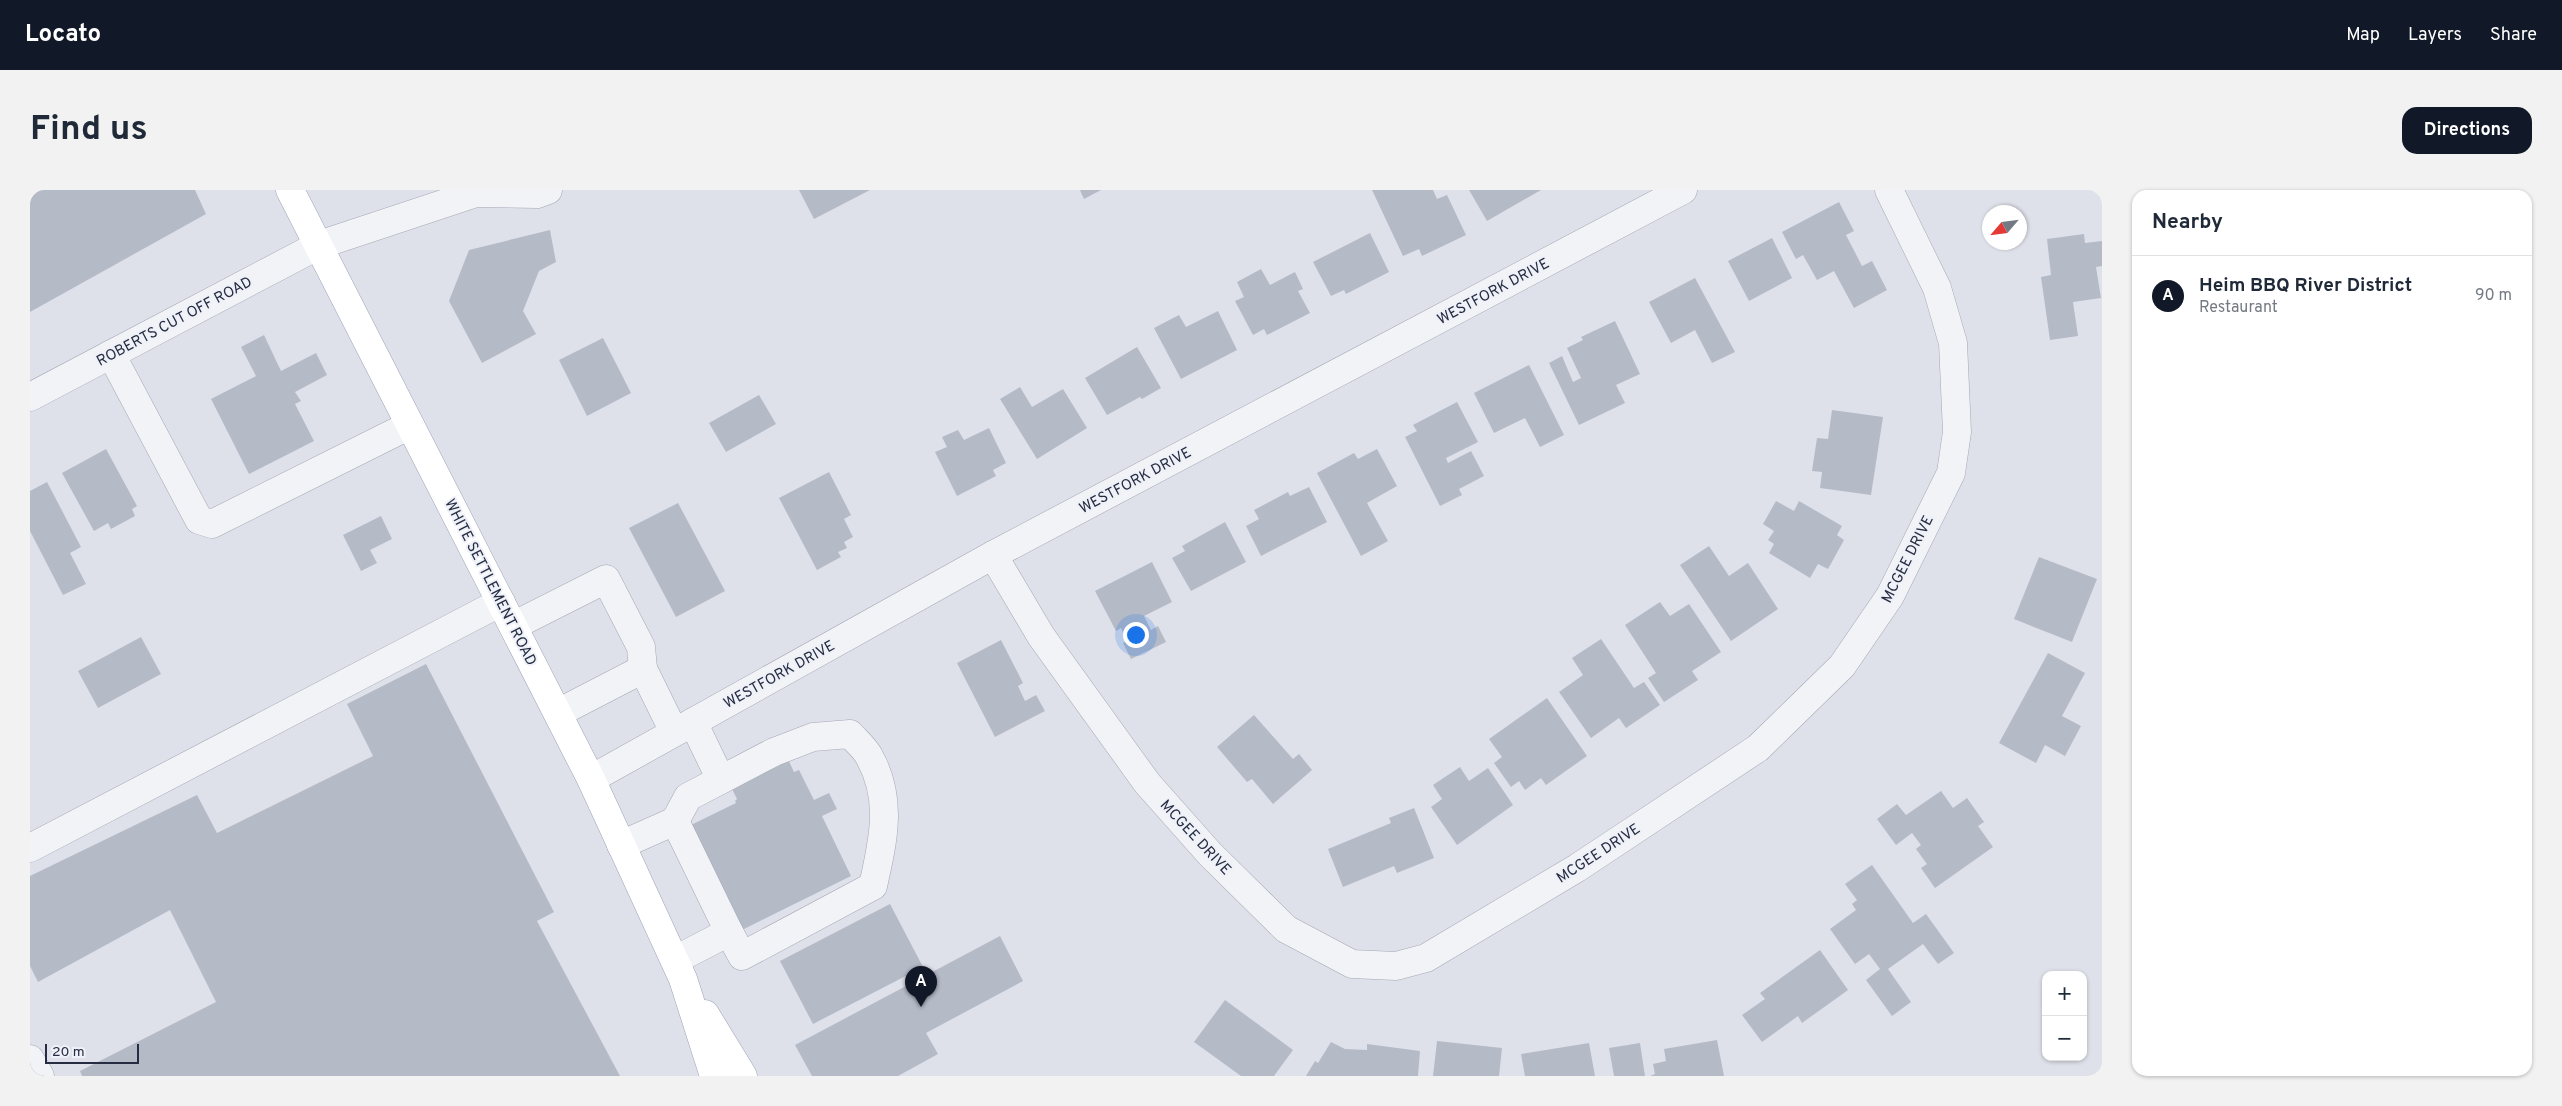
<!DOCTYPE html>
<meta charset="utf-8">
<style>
body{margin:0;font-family:Overpass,sans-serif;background:#f2f2f3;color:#1f2937}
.controls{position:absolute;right:15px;bottom:15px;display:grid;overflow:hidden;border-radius:10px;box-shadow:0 1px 4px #0004}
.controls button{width:45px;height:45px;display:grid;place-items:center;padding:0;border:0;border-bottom:1px solid #e0e1e3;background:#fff;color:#1f2937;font:25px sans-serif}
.compass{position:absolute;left:1952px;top:15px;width:45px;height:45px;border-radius:50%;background:#fff;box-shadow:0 1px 4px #0004;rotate:242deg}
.scale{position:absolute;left:15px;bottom:12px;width:94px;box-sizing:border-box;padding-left:5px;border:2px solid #262c42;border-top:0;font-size:14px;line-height:18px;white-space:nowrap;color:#262c42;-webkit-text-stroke:4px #eef1f7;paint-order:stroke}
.you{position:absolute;left:1105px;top:444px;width:18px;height:18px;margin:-12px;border:4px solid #fff;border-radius:50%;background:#1a73e8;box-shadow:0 0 0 8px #1a73e833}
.badge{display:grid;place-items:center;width:32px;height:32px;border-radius:50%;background:#111827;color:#fff;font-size:16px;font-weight:700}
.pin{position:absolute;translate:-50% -41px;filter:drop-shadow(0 1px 2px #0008)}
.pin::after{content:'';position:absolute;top:26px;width:18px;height:15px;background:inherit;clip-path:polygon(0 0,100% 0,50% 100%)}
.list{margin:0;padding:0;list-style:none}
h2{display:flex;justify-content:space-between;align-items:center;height:65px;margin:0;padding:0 20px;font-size:21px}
h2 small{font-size:16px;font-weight:400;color:#747a83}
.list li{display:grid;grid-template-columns:32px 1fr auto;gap:15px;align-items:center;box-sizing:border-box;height:80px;padding:0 20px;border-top:1px solid #e0e1e3}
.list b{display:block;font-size:19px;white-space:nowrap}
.list p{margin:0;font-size:16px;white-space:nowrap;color:#747a83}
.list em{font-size:16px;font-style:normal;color:#747a83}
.map{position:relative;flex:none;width:2072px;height:886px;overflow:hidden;border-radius:15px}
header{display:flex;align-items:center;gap:30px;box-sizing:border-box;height:70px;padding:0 25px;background:#111827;color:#fff}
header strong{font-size:24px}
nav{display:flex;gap:28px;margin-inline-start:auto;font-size:18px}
.intro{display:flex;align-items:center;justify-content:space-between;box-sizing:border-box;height:120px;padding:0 30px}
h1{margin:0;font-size:35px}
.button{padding:12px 22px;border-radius:15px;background:#111827;color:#fff;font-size:18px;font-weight:700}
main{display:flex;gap:30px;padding:0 30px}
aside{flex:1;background:#fff;border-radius:15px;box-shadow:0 1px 4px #0004}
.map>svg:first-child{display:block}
.building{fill:#b5bac7}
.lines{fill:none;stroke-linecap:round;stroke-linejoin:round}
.minor-casing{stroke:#a4a7b4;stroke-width:29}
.major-casing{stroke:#9da4b7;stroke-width:29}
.minor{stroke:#f2f3f7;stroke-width:28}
.major{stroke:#fff;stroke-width:28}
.labels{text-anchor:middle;stroke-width:4;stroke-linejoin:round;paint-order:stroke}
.street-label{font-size:15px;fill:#262c42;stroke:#eef1f7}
</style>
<header>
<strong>Locato</strong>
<nav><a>Map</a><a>Layers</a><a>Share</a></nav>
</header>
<div class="intro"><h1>Find us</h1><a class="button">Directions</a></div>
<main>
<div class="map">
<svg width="2072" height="886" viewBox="0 0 2072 886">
<rect width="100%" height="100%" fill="#dfe1ea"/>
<g class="building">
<polygon points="0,0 165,0 176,24 0,122"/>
<polygon points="769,0 840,0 784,29"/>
<polygon points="1050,0 1071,0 1054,9"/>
<polygon points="1342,0 1403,0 1407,9 1417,5 1436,45 1392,66 1389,59 1373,66"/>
<polygon points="1439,0 1511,0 1457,31"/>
<polygon points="1809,12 1824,41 1816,45 1832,76 1842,71 1857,100 1824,118 1804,81 1787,90 1773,65 1766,69 1752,42"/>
<polygon points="520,40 526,72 509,81 493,121 506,144 452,173 419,111 439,60"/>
<polygon points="1340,43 1359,82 1316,104 1314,100 1301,106 1283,72"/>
<polygon points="2054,44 2055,53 2072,51 2072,76 2066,77 2071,108 2043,112 2048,146 2020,150 2011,87 2021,85 2017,49"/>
<polygon points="1742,48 1762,88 1719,111 1698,71"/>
<polygon points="1231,79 1240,95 1265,82 1273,99 1268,101 1280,123 1237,145 1234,139 1223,145 1205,111 1214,107 1207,92"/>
<polygon points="1665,88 1705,162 1682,173 1665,140 1641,153 1619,112"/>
<polygon points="1188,121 1207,160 1151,189 1124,138 1149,125 1156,137"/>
<polygon points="1585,131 1610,184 1586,195 1595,213 1549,235 1519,173 1532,166 1543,192 1551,188 1537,158 1553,150 1551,147"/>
<polygon points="234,145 251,181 286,163 297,185 265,202 271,211 265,214 284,251 219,284 181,209 226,186 211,157"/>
<polygon points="573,148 601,203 557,226 529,170"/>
<polygon points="1107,157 1131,198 1112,209 1110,207 1077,225 1055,188"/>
<polygon points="1499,175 1534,245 1510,257 1495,228 1464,243 1444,203"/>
<polygon points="990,197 1002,217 1033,199 1057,238 1007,269 970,209"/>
<polygon points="729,205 746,234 696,262 679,233"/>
<polygon points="1427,212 1448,252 1416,268 1418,273 1441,261 1454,286 1429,299 1432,305 1410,316 1375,247 1387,241 1383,235"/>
<polygon points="1802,220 1853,227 1841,305 1790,298 1792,282 1782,281 1787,248 1798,249"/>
<polygon points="959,238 976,273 963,280 966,286 927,306 905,262 917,257 912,247 928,240 934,250"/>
<polygon points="76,259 107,316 102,319 105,326 81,339 78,333 64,341 32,283"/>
<polygon points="1347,259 1367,296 1337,313 1358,351 1331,366 1287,283 1324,263 1328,269"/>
<polygon points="799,282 821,325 814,329 823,347 814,352 817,358 808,362 811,367 787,380 749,308"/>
<polygon points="17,292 51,357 40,363 56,394 33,405 0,341 0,301"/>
<polygon points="1279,297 1297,332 1231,366 1216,336 1229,329 1224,320 1258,302 1260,306"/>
<polygon points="1746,311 1764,321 1769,311 1812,336 1807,345 1814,350 1798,379 1788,374 1780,388 1739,363 1744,354 1738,350 1744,341 1733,334"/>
<polygon points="648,313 695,401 646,427 599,338"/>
<polygon points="351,326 362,349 340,360 347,373 331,381 313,345"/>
<polygon points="1195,332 1216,372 1161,401 1142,368 1155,361 1152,356"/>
<polygon points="1679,356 1699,386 1718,373 1748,419 1701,451 1650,375"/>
<polygon points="2009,367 2067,389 2042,452 1984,429"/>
<polygon points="1122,372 1142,412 1114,426 1121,440 1128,436 1136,452 1101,469 1093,453 1097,451 1091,438 1086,441 1065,401"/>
<polygon points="1630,412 1640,426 1659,414 1691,462 1662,481 1668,490 1634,512 1618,488 1626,483 1595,435"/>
<polygon points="111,447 131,484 68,518 48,481"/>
<polygon points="1571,449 1604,498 1614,492 1630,515 1596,538 1589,528 1561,548 1529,502 1553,485 1542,468"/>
<polygon points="971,450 993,493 988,496 995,511 1006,505 1015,521 965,547 927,473"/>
<polygon points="2018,463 2055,483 2032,526 2051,536 2035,566 2015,555 2006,573 1969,553"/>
<polygon points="396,474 524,722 507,731 590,886 52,886 50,881 186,812 140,720 8,792 0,776 0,686 167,605 187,643 343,566 317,514"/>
<polygon points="1517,508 1557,566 1516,595 1511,588 1495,600 1489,591 1481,597 1464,573 1472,567 1459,549"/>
<polygon points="1224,525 1263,569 1269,564 1282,580 1243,614 1222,589 1217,592 1187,557"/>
<polygon points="756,565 764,582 769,580 784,610 799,603 807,619 792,626 821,686 712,740 661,635 706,613 705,611 707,609 699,593"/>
<polygon points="1430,577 1439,591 1458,578 1483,615 1427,655 1401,617 1412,609 1403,595"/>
<polygon points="1911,601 1923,618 1937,608 1954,632 1948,636 1963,657 1905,698 1891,678 1897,674 1886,659 1891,655 1882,643 1866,655 1847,629 1867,614 1876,625"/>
<polygon points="1384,618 1404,668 1367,683 1364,676 1313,697 1298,659 1361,633 1359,628"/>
<polygon points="1842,675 1883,733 1896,724 1924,763 1908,774 1893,754 1858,779 1881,812 1862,826 1836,790 1850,779 1839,764 1825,774 1800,739 1826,720 1822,714 1827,710 1815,694"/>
<polygon points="860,714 893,777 783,834 750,771"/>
<polygon points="970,746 993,791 896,843 908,864 868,886 782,886 765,855"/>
<polygon points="1790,760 1818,800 1772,833 1768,826 1732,852 1712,825 1735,809 1730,803"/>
<polygon points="1195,810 1263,860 1244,886 1211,886 1164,852"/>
<polygon points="1687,850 1694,886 1620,886 1625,884 1623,874 1636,871 1634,859"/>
<polygon points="1407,851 1472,858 1469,886 1403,886"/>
<polygon points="1301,852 1315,859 1337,860 1337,854 1390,861 1388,886 1276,886 1285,871 1288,873"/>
<polygon points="1559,853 1565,886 1495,886 1491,864"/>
<polygon points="1610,853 1615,886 1584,886 1579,858"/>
</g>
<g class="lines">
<defs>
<g id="minor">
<polyline points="81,164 169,330 182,334 380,235"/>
<polyline points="0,207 289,55 446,3 507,4 518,0"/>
<polyline points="963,365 1011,446 1117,593 1180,664 1256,739 1322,774 1366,776 1396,768 1547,678 1728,558 1812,476 1860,406 1921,283 1927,242 1923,153 1907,98 1859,0"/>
<polyline points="483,436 576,389 611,457 613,479"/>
<polyline points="528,523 613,479 644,542"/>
<polyline points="663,532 691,590"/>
<polyline points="561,589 963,365 1653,0"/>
<path d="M 645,631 L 658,607 L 744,562 L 783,547 L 820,544 C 827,552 836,559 840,568 C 863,610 853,651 843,696 L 712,766 L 699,742"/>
<polyline points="591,655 645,631 699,742 645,770"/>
<polyline points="0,658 471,412"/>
<polyline points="0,869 10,886"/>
</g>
<g id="major">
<polyline points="260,0 561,589 653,789 684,886"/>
<polyline points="675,824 713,886"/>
</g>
</defs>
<use href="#minor" class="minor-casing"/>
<use href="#major" class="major-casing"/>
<use href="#minor" class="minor"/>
<use href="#major" class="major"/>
</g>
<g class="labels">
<g class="street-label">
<text transform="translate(1463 101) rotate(-28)" y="5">WESTFORK DRIVE</text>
<text transform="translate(144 131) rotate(-28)" y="5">ROBERTS CUT OFF ROAD</text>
<text transform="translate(1105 290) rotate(-28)" y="5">WESTFORK DRIVE</text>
<text transform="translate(1877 369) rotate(-63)" y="5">MCGEE DRIVE</text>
<text transform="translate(461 392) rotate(63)" y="5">WHITE SETTLEMENT ROAD</text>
<text transform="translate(749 484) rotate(-29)" y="5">WESTFORK DRIVE</text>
<text transform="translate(1166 647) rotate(47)" y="5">MCGEE DRIVE</text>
<text transform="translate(1568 663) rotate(-33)" y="5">MCGEE DRIVE</text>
</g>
</g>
</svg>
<div class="controls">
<button>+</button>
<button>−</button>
</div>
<svg class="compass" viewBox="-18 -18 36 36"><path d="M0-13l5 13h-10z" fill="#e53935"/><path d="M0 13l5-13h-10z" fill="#747a83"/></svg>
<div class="scale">20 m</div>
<div class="you"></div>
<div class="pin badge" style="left:891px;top:817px">A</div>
</div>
<aside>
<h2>Nearby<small></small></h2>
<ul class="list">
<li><span class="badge">A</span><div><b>Heim BBQ River District</b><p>Restaurant</p></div><em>90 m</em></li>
</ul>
</aside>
</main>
